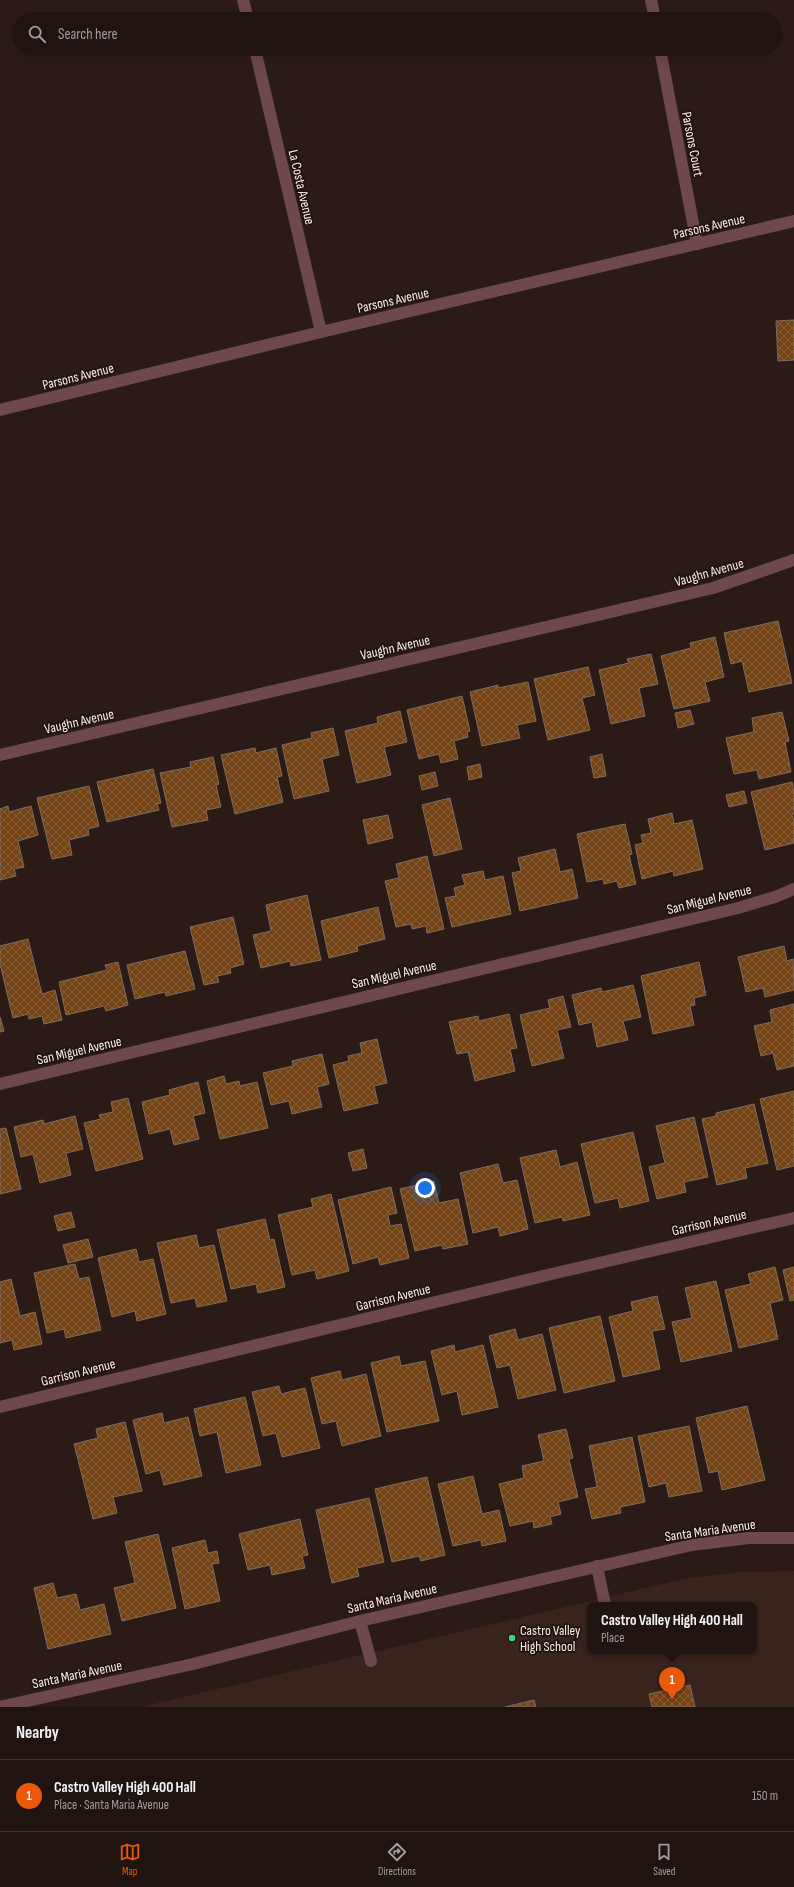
<!DOCTYPE html>
<meta charset="utf-8">
<style>
body{margin:0;font-family:"Sofia Sans Condensed",sans-serif;background:#2d211f;color:#f1f3f6}
.you{position:absolute;left:425px;top:1188px;width:14px;height:14px;margin:-10px;border:3px solid #fff;border-radius:50%;background:#1a73e8;box-shadow:0 0 0 6px #1a73e833}
.badge{display:grid;place-items:center;width:26px;height:26px;border-radius:50%;background:#ea580c;color:#fff;font-size:13px;font-weight:700}
.pin{position:absolute;translate:-50% -33px;filter:drop-shadow(0 1px 2px #0008)}
.pin::after{content:'';position:absolute;top:21px;width:14px;height:12px;background:inherit;clip-path:polygon(0 0,100% 0,50% 100%)}
.popup{position:absolute;left:587px;top:1602px;width:170px;height:52px;box-sizing:border-box;display:grid;place-content:center;border-radius:8px;background:#201411;filter:drop-shadow(0 1px 3px #0005);font-size:13px;white-space:nowrap;color:#a29e9f}
.popup b{font-size:15px;color:#f1f3f6}
.popup::after{content:'';position:absolute;left:50%;top:100%;margin-left:-8px;border:8px solid transparent;border-top-color:#201411}
.list{margin:0;padding:0;list-style:none}
h2{display:flex;justify-content:space-between;align-items:center;height:52px;margin:0;padding:0 16px;font-size:17px}
h2 small{font-size:13px;font-weight:400;color:#a29e9f}
.list li{display:grid;grid-template-columns:26px 1fr auto;gap:12px;align-items:center;box-sizing:border-box;height:72px;padding:0 16px;border-top:1px solid #3d3331}
.list b{display:block;font-size:15px;white-space:nowrap}
.list p{margin:0;font-size:13px;white-space:nowrap;color:#a29e9f}
.list em{font-size:13px;font-style:normal;color:#a29e9f}
.icon{flex:none;width:22px;height:22px;fill:none;stroke:currentColor;stroke-width:2;stroke-linecap:round;stroke-linejoin:round}
.map{position:relative;flex:none;width:794px;height:1707px;overflow:hidden}
.search{position:absolute;background:#201411;box-shadow:0 4px 16px #0002;left:12px;right:12px;top:12px;height:44px;display:flex;align-items:center;gap:10px;box-sizing:border-box;padding:0 14px;border-radius:22px;color:#a29e9f;font-size:15px}
.sheet{height:124px;background:#201411}
nav{display:flex;justify-content:space-around;align-items:center;box-sizing:border-box;height:56px;border-top:1px solid #3d3331;background:#201411;font-size:11px;color:#a29e9f}
nav a{display:grid;justify-items:center;gap:2px}
nav .on{color:#ea580c}
.map>svg:first-child{display:block}
.built{fill:#39231d;fill-rule:evenodd}
.building{fill:url(#building-cross-hatch);stroke:#7d6d61}
.lines{fill:none;stroke-linecap:round;stroke-linejoin:round}
.service{stroke:#6d494d;stroke-width:12}
.minor{stroke:#6d494d;stroke-width:12}
.poi-dot{fill:#37d880;stroke:#21120e;stroke-width:1.5}
.labels{text-anchor:middle;stroke-width:3.5;stroke-linejoin:round;paint-order:stroke}
.street-label{font-size:14px;fill:#faeeeb;stroke:#21120e}
.poi-label{font-size:14px;fill:#faeeeb;stroke:#21120e;text-anchor:start}
</style>
<div class="map">
<svg width="794" height="1707" viewBox="0 0 794 1707">
<defs>
<pattern id="building-cross-hatch" width="8" height="8" patternUnits="userSpaceOnUse"><rect width="8" height="8" fill="#744316"/><path d="M0 0l8 8M0 8l8-8" fill="none" stroke="#895e38"/></pattern>
</defs>
<rect width="100%" height="100%" fill="#2b1b17"/>
<path class="built" d="M 794,1571 L 794,1707 L 141,1707 L 688,1578 L 741,1572 ZM 590,1605 L 754,1605 L 754,1651 L 590,1651 Z"/>
<g class="building">
<polygon points="794,320 794,360 778,361 776,321"/>
<polygon points="778,621 792,683 749,692 742,661 731,664 724,633"/>
<polygon points="715,637 724,677 705,682 710,701 674,709 661,656 691,648 690,643"/>
<polygon points="651,654 658,684 639,688 645,716 611,724 599,670 629,663 627,659"/>
<polygon points="588,667 595,695 582,698 590,730 548,740 534,679"/>
<polygon points="528,682 536,721 517,725 520,738 482,746 470,692 498,685 498,688"/>
<polygon points="462,696 470,731 467,732 468,737 454,741 458,759 441,763 439,754 419,759 407,710"/>
<polygon points="690,710 694,724 678,728 675,713"/>
<polygon points="400,711 407,742 384,747 391,775 357,783 345,731 378,723 377,717"/>
<polygon points="782,712 789,741 785,742 791,772 759,779 757,770 734,774 726,738 754,732 752,718"/>
<polygon points="333,728 339,755 322,759 329,791 294,799 282,745 312,738 311,733"/>
<polygon points="255,748 256,753 276,748 282,776 277,777 283,802 235,814 221,755"/>
<polygon points="602,754 606,776 594,778 590,757"/>
<polygon points="213,757 219,784 216,785 221,807 206,810 208,820 172,827 160,773 191,767 190,762"/>
<polygon points="480,764 482,777 469,780 467,767"/>
<polygon points="153,769 161,803 157,804 159,810 107,822 97,782"/>
<polygon points="435,772 438,786 422,790 419,776"/>
<polygon points="792,782 794,792 794,814 792,814 794,822 794,843 765,850 751,792"/>
<polygon points="89,786 99,826 88,829 89,835 69,840 72,855 52,859 37,798"/>
<polygon points="744,791 747,803 729,807 726,795"/>
<polygon points="450,798 462,849 434,856 422,805"/>
<polygon points="8,806 9,812 31,806 38,835 18,841 24,867 14,869 16,876 0,880 0,809"/>
<polygon points="672,813 674,824 692,820 703,869 674,876 673,871 642,879 635,845 643,843 641,835 651,833 648,819"/>
<polygon points="388,815 393,838 368,844 363,820"/>
<polygon points="625,824 632,854 629,855 636,884 619,888 617,881 604,884 603,879 587,882 577,834"/>
<polygon points="555,849 560,872 572,869 578,898 520,911 512,873 521,871 518,858"/>
<polygon points="427,856 444,929 427,933 426,926 412,929 411,924 396,927 385,881 399,878 396,864"/>
<polygon points="483,871 485,880 503,876 511,914 452,927 445,898 456,896 454,888 465,885 462,875"/>
<polygon points="307,895 321,960 291,966 290,961 261,968 253,935 271,931 266,905"/>
<polygon points="378,907 385,939 357,946 358,951 329,958 321,921"/>
<polygon points="233,917 244,964 230,968 231,973 217,976 219,982 204,985 190,927"/>
<polygon points="28,939 42,994 55,990 62,1020 44,1024 42,1016 29,1019 28,1014 13,1018 0,964 0,946"/>
<polygon points="784,946 787,961 793,959 794,990 765,997 763,988 746,992 738,957"/>
<polygon points="185,951 195,989 166,996 165,992 135,999 127,965"/>
<polygon points="118,962 128,1005 106,1011 104,1006 66,1015 59,982 107,970 105,965"/>
<polygon points="699,962 706,995 694,998 695,1005 690,1006 694,1025 653,1034 641,976"/>
<polygon points="633,985 641,1017 623,1021 628,1040 597,1047 592,1022 579,1025 572,995 601,988 602,992"/>
<polygon points="563,996 571,1027 557,1030 564,1058 532,1066 520,1015 550,1008 548,1000"/>
<polygon points="794,1004 794,1066 777,1070 773,1053 761,1056 754,1026 772,1022 770,1010"/>
<polygon points="509,1014 517,1048 510,1049 515,1071 475,1081 468,1052 457,1054 449,1022 478,1016 479,1021"/>
<polygon points="0,1017 4,1031 0,1032"/>
<polygon points="377,1039 387,1083 374,1086 378,1103 344,1111 333,1065 349,1061 348,1056 362,1053 360,1043"/>
<polygon points="322,1054 329,1084 317,1087 322,1107 292,1114 289,1101 271,1105 263,1073 293,1066 292,1061"/>
<polygon points="224,1076 226,1084 239,1081 240,1086 257,1082 268,1128 220,1139 207,1081"/>
<polygon points="198,1082 205,1113 193,1116 199,1139 174,1145 170,1129 149,1134 142,1102 170,1095 169,1090"/>
<polygon points="794,1091 794,1166 777,1170 760,1099"/>
<polygon points="128,1098 143,1159 96,1171 84,1123 101,1119 99,1115 113,1112 111,1102"/>
<polygon points="754,1104 768,1163 745,1168 747,1178 717,1185 702,1119 716,1116 716,1113"/>
<polygon points="75,1116 83,1149 66,1153 71,1175 40,1183 33,1154 21,1157 14,1127 43,1120 44,1124"/>
<polygon points="694,1117 708,1177 684,1182 686,1192 657,1199 649,1167 665,1163 656,1126"/>
<polygon points="6,1128 21,1189 0,1194 0,1129"/>
<polygon points="633,1132 649,1201 620,1208 618,1198 595,1203 581,1144"/>
<polygon points="363,1149 367,1168 353,1171 348,1153"/>
<polygon points="556,1150 560,1167 577,1162 590,1215 563,1221 562,1217 535,1223 520,1158"/>
<polygon points="498,1164 503,1183 517,1180 528,1229 500,1236 498,1227 473,1233 460,1173"/>
<polygon points="434,1181 439,1203 458,1199 468,1244 443,1249 442,1245 415,1251 400,1189"/>
<polygon points="391,1187 397,1213 388,1215 390,1226 401,1224 409,1258 380,1265 378,1257 353,1264 338,1200"/>
<polygon points="331,1194 349,1271 317,1279 315,1270 292,1275 278,1215 313,1207 311,1199"/>
<polygon points="71,1212 75,1227 58,1231 54,1216"/>
<polygon points="265,1219 270,1240 274,1239 285,1287 258,1293 256,1284 231,1289 217,1230"/>
<polygon points="196,1235 199,1248 214,1245 227,1301 197,1307 195,1298 171,1303 157,1243"/>
<polygon points="88,1239 93,1257 68,1263 63,1245"/>
<polygon points="136,1249 139,1262 153,1259 166,1314 137,1321 135,1311 112,1317 98,1258"/>
<polygon points="75,1264 79,1279 89,1277 101,1330 66,1338 64,1329 47,1333 34,1273"/>
<polygon points="775,1267 783,1300 770,1303 778,1339 739,1348 725,1290 751,1284 748,1274"/>
<polygon points="794,1267 794,1300 790,1301 783,1270"/>
<polygon points="11,1279 20,1316 35,1312 42,1344 14,1350 12,1340 0,1343 0,1282"/>
<polygon points="716,1281 732,1351 681,1362 672,1322 692,1318 685,1288"/>
<polygon points="657,1296 665,1329 652,1331 660,1369 623,1377 609,1317 633,1311 631,1302"/>
<polygon points="600,1316 615,1381 564,1393 549,1328"/>
<polygon points="515,1329 518,1340 542,1334 556,1390 518,1399 510,1365 497,1368 489,1336"/>
<polygon points="454,1345 455,1352 483,1345 498,1407 462,1415 457,1391 442,1395 431,1351"/>
<polygon points="399,1356 401,1366 425,1361 439,1421 387,1432 371,1363"/>
<polygon points="340,1371 342,1380 366,1374 381,1436 342,1446 336,1421 322,1424 311,1378"/>
<polygon points="279,1386 281,1394 305,1388 320,1448 282,1457 276,1433 263,1436 252,1392"/>
<polygon points="245,1397 261,1465 226,1473 217,1432 200,1436 194,1409"/>
<polygon points="747,1406 765,1480 722,1490 718,1471 709,1473 696,1418"/>
<polygon points="162,1413 164,1423 188,1417 202,1476 164,1485 160,1470 146,1474 133,1420"/>
<polygon points="125,1422 142,1491 113,1497 117,1513 93,1519 74,1444 98,1438 96,1429"/>
<polygon points="689,1426 702,1491 669,1497 666,1483 649,1487 638,1436"/>
<polygon points="566,1429 573,1458 569,1459 578,1497 558,1502 561,1514 550,1517 552,1524 534,1528 533,1521 510,1526 499,1484 524,1478 522,1466 544,1461 538,1435"/>
<polygon points="632,1437 645,1502 620,1507 621,1513 592,1519 585,1489 597,1487 589,1446"/>
<polygon points="473,1476 482,1514 499,1510 506,1541 482,1546 481,1540 453,1546 438,1484"/>
<polygon points="427,1477 445,1555 421,1561 419,1556 392,1562 375,1489"/>
<polygon points="369,1498 384,1562 357,1568 359,1576 332,1583 316,1510"/>
<polygon points="300,1519 308,1555 302,1556 305,1568 272,1575 270,1565 248,1570 239,1534"/>
<polygon points="158,1534 176,1608 122,1621 114,1588 135,1583 125,1542"/>
<polygon points="205,1540 208,1553 217,1551 219,1563 212,1564 220,1601 185,1609 172,1548"/>
<polygon points="53,1583 57,1598 76,1594 80,1610 104,1604 111,1634 48,1649 34,1588"/>
<polygon points="690,1685 695,1707 652,1707 649,1694"/>
<polygon points="534,1700 536,1707 505,1707"/>
</g>
<g class="lines">
<g class="service">
<polyline points="597,1566 605,1605"/>
<polyline points="360,1621 371,1661"/>
</g>
<g class="minor">
<polyline points="243,0 248,19"/>
<polyline points="651,0 655,19"/>
<polyline points="255,49 321,332"/>
<polyline points="660,49 697,244"/>
<polyline points="0,410 321,332 794,221"/>
<polyline points="0,755 713,588 794,560"/>
<polyline points="0,1084 738,908 775,897 794,889"/>
<polyline points="0,1407 560,1272 794,1218"/>
<polyline points="0,1707 193,1664 360,1621 692,1545 749,1538 794,1538"/>
</g>
</g>
<circle class="poi-dot" cx="512" cy="1638" r="4"/>
<g class="labels">
<g class="street-label">
<text transform="translate(693 144) rotate(79)" y="5">Parsons Court</text>
<text transform="translate(302 187) rotate(77)" y="5">La Costa Avenue</text>
<text transform="translate(709 226) rotate(-13)" y="5">Parsons Avenue</text>
<text transform="translate(393 300) rotate(-13)" y="5">Parsons Avenue</text>
<text transform="translate(78 376) rotate(-14)" y="5">Parsons Avenue</text>
<text transform="translate(709 572) rotate(-16)" y="5">Vaughn Avenue</text>
<text transform="translate(395 647) rotate(-13)" y="5">Vaughn Avenue</text>
<text transform="translate(79 721) rotate(-13)" y="5">Vaughn Avenue</text>
<text transform="translate(709 899) rotate(-14)" y="5">San Miguel Avenue</text>
<text transform="translate(394 974) rotate(-13)" y="5">San Miguel Avenue</text>
<text transform="translate(79 1050) rotate(-13)" y="5">San Miguel Avenue</text>
<text transform="translate(709 1222) rotate(-13)" y="5">Garrison Avenue</text>
<text transform="translate(393 1297) rotate(-14)" y="5">Garrison Avenue</text>
<text transform="translate(78 1372) rotate(-14)" y="5">Garrison Avenue</text>
<text transform="translate(710 1530) rotate(-8)" y="5">Santa Maria Avenue</text>
<text transform="translate(392 1598) rotate(-13)" y="5">Santa Maria Avenue</text>
<text transform="translate(77 1674) rotate(-12)" y="5">Santa Maria Avenue</text>
</g>
<g class="poi-label">
<text x="520" y="1635">Castro Valley<tspan x="520" dy="16">High School</tspan></text>
</g>
</g>
</svg>
<div class="you"></div>
<div class="pin badge" style="left:672px;top:1700px">1</div>
<div class="popup"><b>Castro Valley High 400 Hall</b>Place</div>
<div class="search"><svg class="icon" aria-label="search" viewBox="0 0 24 24"><circle cx="10" cy="10" r="6"/><path d="M15 15l6 6"/></svg>Search here</div>
</div>
<section class="sheet">
<h2>Nearby<small></small></h2>
<ul class="list">
<li><span class="badge">1</span><div><b>Castro Valley High 400 Hall</b><p>Place · Santa Maria Avenue</p></div><em>150 m</em></li>
</ul>
</section>
<nav>
<a class="on"><svg class="icon" aria-label="map" viewBox="0 0 24 24"><path d="M3 6l6-2 6 2 6-2v14l-6 2-6-2-6 2zM9 4v14M15 6v14"/></svg>Map</a>
<a><svg class="icon" aria-label="directions" viewBox="0 0 24 24"><path d="M12 3l9 9-9 9-9-9zM9 14v-3h6M13 9l2 2-2 2"/></svg>Directions</a>
<a><svg class="icon" aria-label="saved" viewBox="0 0 24 24"><path d="M7 4h10v16l-5-4-5 4z"/></svg>Saved</a>
</nav>
